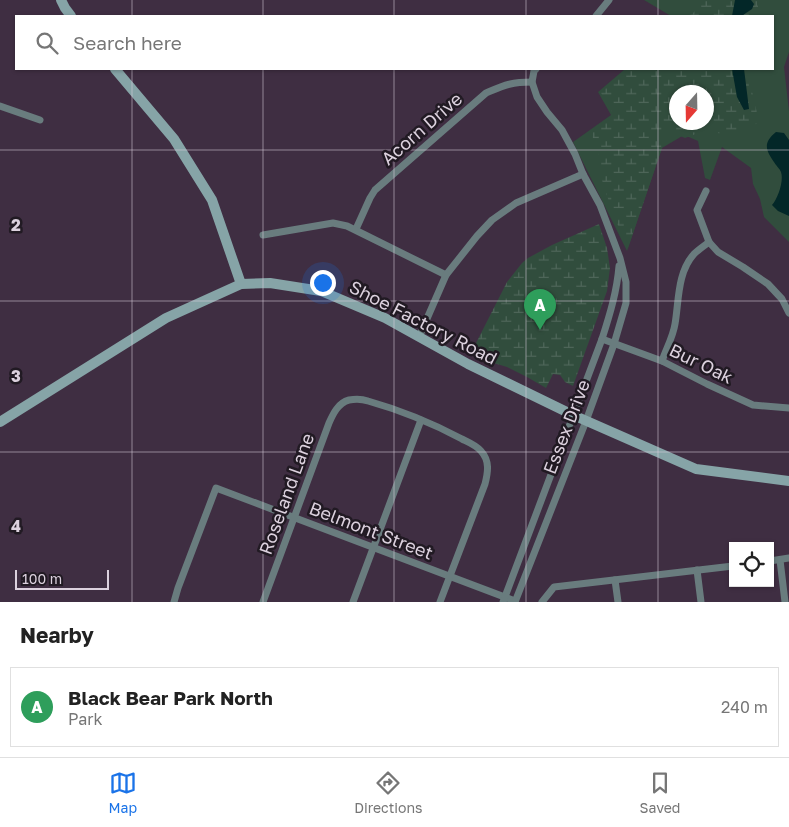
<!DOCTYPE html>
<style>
body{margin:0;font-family:"Golos Text",sans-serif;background:#f6f6f6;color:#222}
.controls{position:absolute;right:15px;bottom:15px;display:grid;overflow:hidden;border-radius:0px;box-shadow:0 1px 4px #0004}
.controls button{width:45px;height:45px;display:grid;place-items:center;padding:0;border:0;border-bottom:1px solid #e0e0e0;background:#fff;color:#222;font:25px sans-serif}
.compass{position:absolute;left:669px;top:85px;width:45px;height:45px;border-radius:50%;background:#fff;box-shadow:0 1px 4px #0004;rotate:200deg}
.scale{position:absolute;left:15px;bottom:12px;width:94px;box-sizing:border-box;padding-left:5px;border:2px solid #dcd1de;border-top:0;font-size:14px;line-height:18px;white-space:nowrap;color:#dcd1de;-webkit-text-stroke:4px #211a23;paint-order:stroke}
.you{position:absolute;left:322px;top:282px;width:18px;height:18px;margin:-12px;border:4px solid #fff;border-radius:50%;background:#1a73e8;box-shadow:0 0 0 8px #1a73e833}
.badge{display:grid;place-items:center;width:32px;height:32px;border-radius:50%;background:#1a73e8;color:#fff;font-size:16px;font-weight:700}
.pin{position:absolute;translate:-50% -41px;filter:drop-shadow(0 1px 2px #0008)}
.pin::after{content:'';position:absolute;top:26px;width:18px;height:15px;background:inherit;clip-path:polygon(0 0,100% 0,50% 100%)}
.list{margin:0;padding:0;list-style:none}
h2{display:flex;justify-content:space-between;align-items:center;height:65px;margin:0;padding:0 20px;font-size:21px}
h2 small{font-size:16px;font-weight:400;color:#767676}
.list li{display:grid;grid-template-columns:32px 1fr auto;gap:15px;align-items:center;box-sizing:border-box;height:80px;margin:0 10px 10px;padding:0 10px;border:1px solid #e0e0e0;border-radius:0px}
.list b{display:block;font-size:19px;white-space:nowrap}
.list p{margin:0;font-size:16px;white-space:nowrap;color:#767676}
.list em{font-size:16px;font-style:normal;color:#767676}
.icon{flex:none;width:28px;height:28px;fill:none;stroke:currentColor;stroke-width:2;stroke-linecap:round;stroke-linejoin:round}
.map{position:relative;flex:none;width:789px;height:602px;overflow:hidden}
.search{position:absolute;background:#fff;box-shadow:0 1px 4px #0004;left:15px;right:15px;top:15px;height:55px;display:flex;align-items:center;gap:12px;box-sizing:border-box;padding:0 18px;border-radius:0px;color:#767676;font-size:19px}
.sheet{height:155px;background:#fff}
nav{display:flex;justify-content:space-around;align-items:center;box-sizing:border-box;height:70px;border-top:1px solid #e0e0e0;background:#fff;font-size:14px;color:#767676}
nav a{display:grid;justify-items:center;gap:2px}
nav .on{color:#1a73e8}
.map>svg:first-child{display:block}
.green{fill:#314d3d;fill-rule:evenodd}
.wetland{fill:url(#wetland-marsh);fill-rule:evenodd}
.water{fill:#032728}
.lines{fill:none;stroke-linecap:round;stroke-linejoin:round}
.street{stroke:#697c7e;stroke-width:7}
.secondary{stroke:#86a4a7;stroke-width:10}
.grid{fill:none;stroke:#dcd1de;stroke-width:1;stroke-opacity:0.55}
.labels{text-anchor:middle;stroke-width:5;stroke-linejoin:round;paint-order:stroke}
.street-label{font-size:18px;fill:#dcd1de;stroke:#211a23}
.grid-label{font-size:16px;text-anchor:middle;font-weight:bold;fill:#dcd1de;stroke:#211a23;stroke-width:5;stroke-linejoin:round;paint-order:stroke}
</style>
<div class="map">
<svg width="789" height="602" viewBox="0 0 789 602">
<defs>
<pattern id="wetland-marsh" width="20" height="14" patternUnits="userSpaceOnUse" patternTransform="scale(1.25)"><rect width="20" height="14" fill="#314d3d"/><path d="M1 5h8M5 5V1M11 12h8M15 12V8" fill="none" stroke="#4e6659"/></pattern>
</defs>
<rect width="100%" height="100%" fill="#3f2e42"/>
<path class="green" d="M 644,0 L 789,0 L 789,52 L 784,67 L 789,111 L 789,242 L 764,217 L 760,199 L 753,184 L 751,168 L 722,147 L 710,180 L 705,178 L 698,141 L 684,135 L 662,148 L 627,251 L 573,142 L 611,115 L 598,92 L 625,69 L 773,69 L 773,16 L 671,16 ZM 676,92 L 706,92 L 706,122 L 676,122 Z"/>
<g class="wetland">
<polygon points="706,0 756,0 758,2 758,10 749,16 687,16 692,14"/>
<path d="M 627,69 L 750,69 L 752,91 L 759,122 L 737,135 L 717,133 L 710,124 L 702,125 L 698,133 L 685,138 L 678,135 L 672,128 L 661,132 L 662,148 L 628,248 L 626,244 L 613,214 L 600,174 L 599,155 L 593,138 L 592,131 L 612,116 L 612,112 L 601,93 L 602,91 ZM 676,92 L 706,92 L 706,122 L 676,122 Z"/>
<polygon points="599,224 607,248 610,268 607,291 573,386 565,382 560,375 553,374 546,388 527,377 507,367 487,361 472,351 507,282 522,263 528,258 552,245"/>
</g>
<g class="water">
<polygon points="735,0 751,0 754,4 752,9 746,13 742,16 732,16"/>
<polygon points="732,69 744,69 749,109 744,110 737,97"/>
<path d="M 776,132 L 784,133 L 789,140 L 789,216 L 778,211 L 772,205 C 778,198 784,181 781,172 C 781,171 777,166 776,165 C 767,152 761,144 776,132 Z"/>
</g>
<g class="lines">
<g class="street">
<polyline points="596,16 609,0"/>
<polyline points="0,106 40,120"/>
<polyline points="706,191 697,210 709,242 718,252 743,267 768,284 782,299 789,313"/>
<path d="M 356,229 L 370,198 L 375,190 L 486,93 C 505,85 511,82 532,82"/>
<polyline points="263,235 333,223 347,226 446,275"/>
<polyline points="419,337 446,275 477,236 492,220 516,203 583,174"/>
<polyline points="602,339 662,361 707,384 753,405 789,408"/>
<path d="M 662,361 C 666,349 673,337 675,324 C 679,301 677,273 694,254 C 698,250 704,246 709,242"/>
<polyline points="780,560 785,602"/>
<polyline points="770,561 789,558"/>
<polyline points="697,570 701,602"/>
<polyline points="615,580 618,602"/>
<polyline points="174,602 178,588 216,488 515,601"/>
<path d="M 263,602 L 329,423 C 333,414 338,403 349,400 C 355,399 362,399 368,401 C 400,410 432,423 462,439 C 468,442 476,445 481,451 C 490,461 488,472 485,484 L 440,602"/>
<polyline points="353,602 421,420"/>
<path d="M 503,602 L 602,339 C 610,314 617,291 619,266"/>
<polyline points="515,602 586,421 614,344 626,303 626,282 620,258 600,205 583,174 575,154 562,130 547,112 537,97 532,82 534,71 536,69"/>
<polyline points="542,602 554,587 733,566"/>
</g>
<g class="secondary">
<polyline points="61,0 65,8 71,16"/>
<polyline points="115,69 174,139 212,200 241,284"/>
<polyline points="0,422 166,318 241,284 270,283 321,291 385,318 468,364 573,415 696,469 789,481"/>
</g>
</g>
<path class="grid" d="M 132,0 L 132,16M 263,0 L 263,16M 394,0 L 394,16M 526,0 L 526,16M 658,0 L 658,16M 132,69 L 132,602M 263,69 L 263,602M 394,69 L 394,602M 526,69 L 526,602M 658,69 L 658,602M 0,150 L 789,150M 0,301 L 789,301M 0,452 L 789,452"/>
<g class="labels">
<g class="street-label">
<text transform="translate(422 129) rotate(-41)" y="6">Acorn Drive</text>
<text transform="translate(423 323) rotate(27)" y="6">Shoe Factory Road</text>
<text transform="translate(701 364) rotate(26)" y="6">Bur Oak</text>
<text transform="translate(567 427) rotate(-69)" y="6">Essex Drive</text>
<text transform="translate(287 494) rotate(-70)" y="6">Roseland Lane</text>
<text transform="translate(371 531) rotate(21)" y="6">Belmont Street</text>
</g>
</g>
<g class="grid-label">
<text x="16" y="231">2</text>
<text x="16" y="382">3</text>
<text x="16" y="532">4</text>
</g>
</svg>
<div class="controls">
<button><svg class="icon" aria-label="locate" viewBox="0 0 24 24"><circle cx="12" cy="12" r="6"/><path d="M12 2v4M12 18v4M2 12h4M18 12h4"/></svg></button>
</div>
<svg class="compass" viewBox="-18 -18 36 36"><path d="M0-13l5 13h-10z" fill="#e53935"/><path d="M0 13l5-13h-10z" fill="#767676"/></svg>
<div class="scale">100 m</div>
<div class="you"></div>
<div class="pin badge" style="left:540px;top:330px;background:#2e9e5b">A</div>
<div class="search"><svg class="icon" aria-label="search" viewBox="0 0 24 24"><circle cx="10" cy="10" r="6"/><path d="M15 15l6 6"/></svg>Search here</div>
</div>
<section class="sheet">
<h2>Nearby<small></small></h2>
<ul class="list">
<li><span class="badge" style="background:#2e9e5b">A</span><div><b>Black Bear Park North</b><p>Park</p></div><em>240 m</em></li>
</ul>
</section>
<nav>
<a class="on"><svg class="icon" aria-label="map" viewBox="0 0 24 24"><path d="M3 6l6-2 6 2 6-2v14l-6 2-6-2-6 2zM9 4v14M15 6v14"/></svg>Map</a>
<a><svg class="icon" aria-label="directions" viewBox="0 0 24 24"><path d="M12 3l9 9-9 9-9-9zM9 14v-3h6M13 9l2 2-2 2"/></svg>Directions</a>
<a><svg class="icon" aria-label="saved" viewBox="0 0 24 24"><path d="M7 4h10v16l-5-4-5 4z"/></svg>Saved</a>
</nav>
